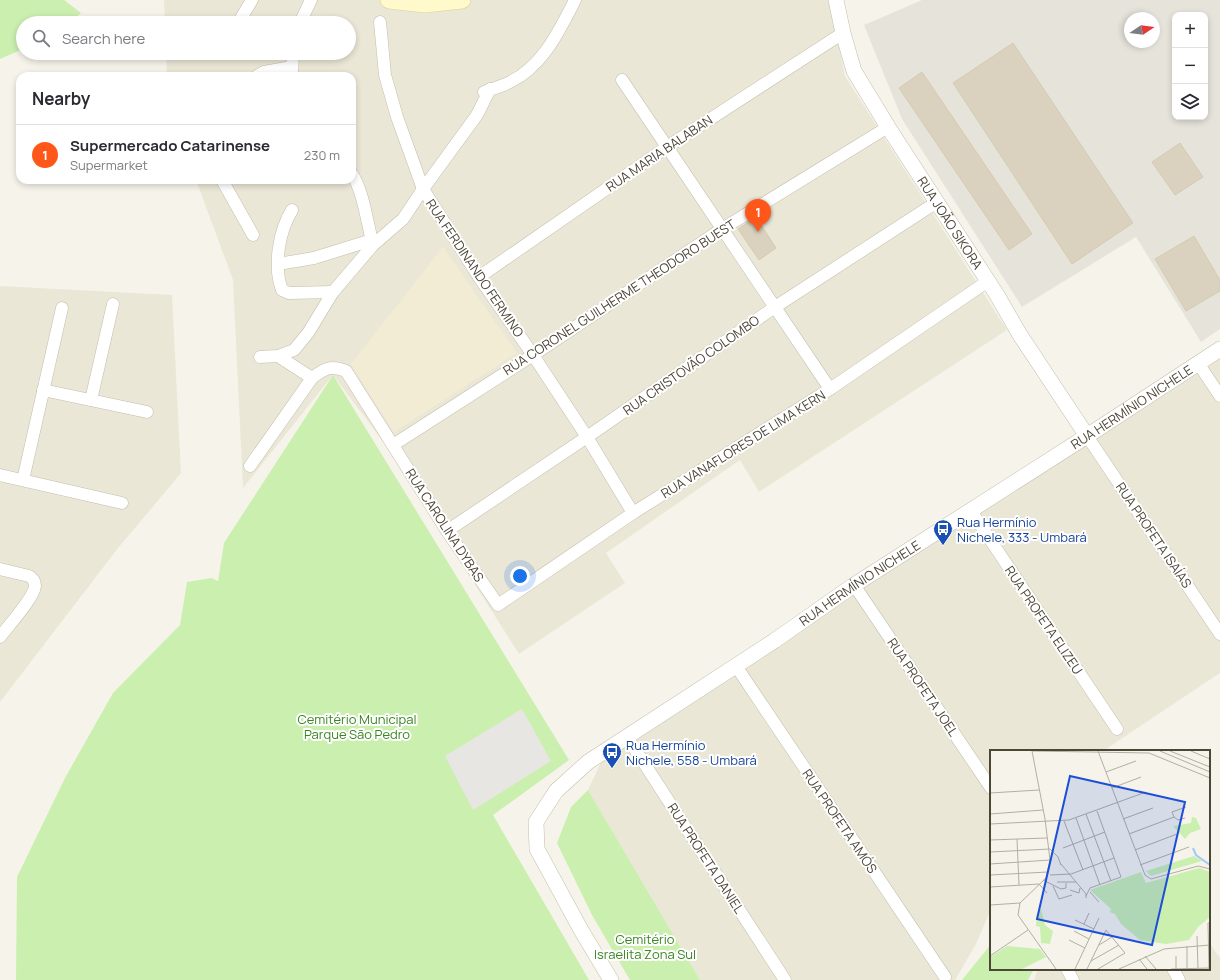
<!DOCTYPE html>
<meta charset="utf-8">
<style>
body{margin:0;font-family:Manrope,sans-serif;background:#f7f7f7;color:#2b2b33}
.controls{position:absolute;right:12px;top:12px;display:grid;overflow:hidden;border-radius:8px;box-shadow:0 2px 6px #0003}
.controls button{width:36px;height:36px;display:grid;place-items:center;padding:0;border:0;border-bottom:1px solid #e1e1e2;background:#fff;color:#2b2b33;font:20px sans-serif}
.compass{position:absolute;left:1124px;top:12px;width:36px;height:36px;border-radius:50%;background:#fff;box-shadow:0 2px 6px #0003;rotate:77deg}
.you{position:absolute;left:520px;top:576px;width:14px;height:14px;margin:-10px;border:3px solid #fff;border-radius:50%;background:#1a73e8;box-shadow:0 0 0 6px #1a73e833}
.badge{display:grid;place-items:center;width:26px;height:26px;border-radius:50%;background:#ff5719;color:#fff;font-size:13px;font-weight:700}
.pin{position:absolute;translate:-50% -33px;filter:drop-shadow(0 1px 2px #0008)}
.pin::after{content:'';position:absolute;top:21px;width:14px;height:12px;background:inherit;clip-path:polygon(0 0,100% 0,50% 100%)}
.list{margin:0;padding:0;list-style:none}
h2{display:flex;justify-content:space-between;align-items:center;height:52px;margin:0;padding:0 16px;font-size:17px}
h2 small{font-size:13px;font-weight:400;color:#7c7c81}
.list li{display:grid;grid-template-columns:26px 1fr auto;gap:12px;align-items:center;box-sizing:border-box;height:60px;padding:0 16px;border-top:1px solid #e1e1e2}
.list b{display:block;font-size:15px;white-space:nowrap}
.list p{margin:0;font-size:13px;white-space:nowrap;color:#7c7c81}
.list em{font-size:13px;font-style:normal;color:#7c7c81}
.icon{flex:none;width:22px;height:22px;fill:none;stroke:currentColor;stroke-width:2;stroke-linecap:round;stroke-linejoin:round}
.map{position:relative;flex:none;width:1220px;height:980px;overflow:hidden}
.search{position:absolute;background:#fff;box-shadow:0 2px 6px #0003;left:16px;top:16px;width:340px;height:44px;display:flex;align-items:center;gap:10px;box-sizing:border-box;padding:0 14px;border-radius:22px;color:#7c7c81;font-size:15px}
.panel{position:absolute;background:#fff;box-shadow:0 2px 6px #0003;left:16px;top:72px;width:340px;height:112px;border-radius:12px}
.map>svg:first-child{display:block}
.residential{fill:#ebe7d7}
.industrial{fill:#e6e3db;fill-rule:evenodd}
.education{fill:#f1ecd3}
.green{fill:#caefaf}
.parking{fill:#e8e6e2}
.building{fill:#dad2be;stroke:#d5cbb0}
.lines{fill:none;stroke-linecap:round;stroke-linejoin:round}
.minor-casing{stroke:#c3beab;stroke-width:13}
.tertiary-casing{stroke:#c3beab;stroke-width:16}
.secondary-casing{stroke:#dbd195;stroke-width:18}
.minor{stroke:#fff;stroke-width:12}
.tertiary{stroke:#fff;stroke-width:15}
.secondary{stroke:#fff9cc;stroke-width:17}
.labels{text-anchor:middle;stroke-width:4;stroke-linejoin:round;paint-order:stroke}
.street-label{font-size:13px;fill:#4c4637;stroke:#fff}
.transit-label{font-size:13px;fill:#164399;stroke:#fff;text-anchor:start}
.park-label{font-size:13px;fill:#3c8622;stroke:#fff}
.inset-river{fill:none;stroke:#a1caf9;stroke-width:2}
.inset-road{fill:none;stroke:#b2aea2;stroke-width:1}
.view{fill:#1d4ed8;fill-opacity:0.15;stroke:#1d4ed8;stroke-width:2}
.inset-edge{fill:none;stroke:#4c4637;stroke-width:2}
</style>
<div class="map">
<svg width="1220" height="980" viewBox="0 0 1220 980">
<rect width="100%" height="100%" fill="#f6f4ea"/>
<g class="residential">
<polygon points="164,0 830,0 845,76 1007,330 759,492 740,460 606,553 625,583 519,654 388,448 333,375 243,488 233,280 196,180 352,180 352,76 167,76 166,53 349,53 349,23 165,23"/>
<polygon points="0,286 172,295 181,473 118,548 0,702"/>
<polygon points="1220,355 1220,673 1103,751 991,751 991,909 976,944 955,980 700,980 588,790 602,760 865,583"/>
<polygon points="1209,943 1220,958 1220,980 1034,980 1038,969 1209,969"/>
</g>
<path class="industrial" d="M 922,0 L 1220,0 L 1220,329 L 1201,342 L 1136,237 L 1022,307 L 902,119 L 864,25 ZM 1175,15 L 1205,15 L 1205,117 L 1175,117 ZM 1130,18 L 1154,18 L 1154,42 L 1130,42 Z"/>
<polygon class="education" points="443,247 517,353 394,432 351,364"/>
<g class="green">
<polygon points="0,0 64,0 81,13 69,23 23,23 23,49 0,59"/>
<polygon points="333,375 569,760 493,815 589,980 16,980 17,877 65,778 113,693 180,625 187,582 211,578 218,581 224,543"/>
<polygon points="588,790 700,980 630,980 592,915 557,843 571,807"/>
<polygon points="991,944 991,969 1034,969 1028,980 962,980"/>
</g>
<polygon class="parking" points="522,709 551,761 473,810 445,756"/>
<g class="building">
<polygon points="1013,43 1133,223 1072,264 953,83"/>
<polygon points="922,72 1032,234 1009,250 899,88"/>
<polygon points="1180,143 1203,177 1175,195 1152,162"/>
<polygon points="756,217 776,248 759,260 738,229"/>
<polygon points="1194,236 1220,280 1220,291 1186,311 1155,259"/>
</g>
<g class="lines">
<defs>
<g id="minor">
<polyline points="380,22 385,75 397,117 423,189 479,277 533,355 587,437 633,513"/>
<polyline points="238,23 252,0"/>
<polyline points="300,23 311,0"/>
<polyline points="257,76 264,72 292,67"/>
<polyline points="292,76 293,53"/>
<polyline points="622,80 830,389"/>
<path d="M 484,92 C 492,89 502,86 510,82 C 543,66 559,31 575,0"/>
<path d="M 352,174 C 364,193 367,223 373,245"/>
<polyline points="222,180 253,235"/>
<path d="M 292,210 C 279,231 273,266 282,290 L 289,293 L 333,292"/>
<polyline points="278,264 314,258 372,240"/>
<polyline points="479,277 667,147 843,33"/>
<path d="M 278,356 L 312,378 C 325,368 331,365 346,371 L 447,531 L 498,605 L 633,513 L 830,389 L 988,281"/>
<polyline points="260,357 278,356 294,350 308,333 333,292 373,245 403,219 423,189 477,115 490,89"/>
<polyline points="1198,363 1220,396"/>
<polyline points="43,390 147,412"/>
<polyline points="91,400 113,304"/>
<polyline points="1087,436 1220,634"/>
<polyline points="393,445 533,355 722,229 888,127"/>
<polyline points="250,466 312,378"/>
<polyline points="0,475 122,503"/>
<polyline points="23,480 62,308"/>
<polyline points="971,511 1117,729"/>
<polyline points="447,531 587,437 775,307 937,202"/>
<path d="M 0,569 L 29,576 C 33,578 35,581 35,586 C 34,598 8,626 0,637"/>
<polyline points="854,585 991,788"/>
<polyline points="736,666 945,977"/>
<polyline points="627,737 785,980"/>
<polyline points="1067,969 1073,980"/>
<polyline points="1173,969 1179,980"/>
</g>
<g id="tertiary">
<path id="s1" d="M 836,0 L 843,33 L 854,71 L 888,127 L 997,295 L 1020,335 L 1087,436"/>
<path id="s2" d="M 611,980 L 581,930 L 537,849 L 536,822 L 556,791 L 588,762 L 774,641 L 854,585 L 1087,436 L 1220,349"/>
</g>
<polyline id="secondary" points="389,0 425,4 462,0"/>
</defs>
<use href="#minor" class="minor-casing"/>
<use href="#tertiary" class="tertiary-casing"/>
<use href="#secondary" class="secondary-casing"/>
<use href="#minor" class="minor"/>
<use href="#tertiary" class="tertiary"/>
<use href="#secondary" class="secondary"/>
</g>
<defs>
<symbol id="bus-pin" viewBox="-11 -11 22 30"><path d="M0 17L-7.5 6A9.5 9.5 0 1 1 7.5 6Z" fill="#1a4fb4" stroke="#fff"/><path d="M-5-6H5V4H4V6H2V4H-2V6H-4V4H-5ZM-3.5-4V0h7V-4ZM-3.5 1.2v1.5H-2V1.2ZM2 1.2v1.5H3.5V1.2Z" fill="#fff"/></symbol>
</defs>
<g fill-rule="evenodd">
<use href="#bus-pin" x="932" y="518" width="22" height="30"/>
<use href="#bus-pin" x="601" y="741" width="22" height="30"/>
</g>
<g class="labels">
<g class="street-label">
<text transform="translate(659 153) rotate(-34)" y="5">RUA MARIA BALABAN</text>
<text dy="5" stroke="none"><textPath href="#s1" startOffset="253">RUA JOÃO SIKORA</textPath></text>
<text transform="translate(475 268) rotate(56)" y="5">RUA FERDINANDO FERMINO</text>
<text transform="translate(619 297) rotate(-33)" y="5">RUA CORONEL GUILHERME THEODORO BUEST</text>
<text transform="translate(691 365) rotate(-35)" y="5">RUA CRISTOVÃO COLOMBO</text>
<text dy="5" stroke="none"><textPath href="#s2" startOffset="907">RUA HERMÍNIO NICHELE</textPath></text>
<text transform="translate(743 444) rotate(-32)" y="5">RUA VANAFLORES DE LIMA KERN</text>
<text transform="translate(445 525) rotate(57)" y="5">RUA CAROLINA DYBAS</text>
<text transform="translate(1154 535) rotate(56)" y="5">RUA PROFETA ISAÍAS</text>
<text dy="5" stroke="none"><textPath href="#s2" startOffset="583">RUA HERMÍNIO NICHELE</textPath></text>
<text transform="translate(1044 620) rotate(56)" y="5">RUA PROFETA ELIZEU</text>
<text transform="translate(923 687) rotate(56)" y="5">RUA PROFETA JOEL</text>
<text transform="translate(840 821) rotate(56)" y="5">RUA PROFETA AMÓS</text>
<text transform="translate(706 858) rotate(57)" y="5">RUA PROFETA DANIEL</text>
</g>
<g class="transit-label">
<text x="957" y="527">Rua Hermínio<tspan x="957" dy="15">Nichele, 333 - Umbará</tspan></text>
<text x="626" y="750">Rua Hermínio<tspan x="626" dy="15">Nichele, 558 - Umbará</tspan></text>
</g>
<g class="park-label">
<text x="357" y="724">Cemitério Municipal<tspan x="357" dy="15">Parque São Pedro</tspan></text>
<text x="645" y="944">Cemitério<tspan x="645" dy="15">Israelita Zona Sul</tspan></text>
</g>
</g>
<g transform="translate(990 750)">
<rect width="220" height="220" fill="#f6f4ea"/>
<path d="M 202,67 L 206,68 L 211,79 L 200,83 L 195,89 L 183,76 L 201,73 ZM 204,106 L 212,111 L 161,126 L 156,121 ZM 209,118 L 220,122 L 220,167 L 208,177 L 199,190 L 176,194 L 150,190 L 131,174 L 125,164 L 120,162 L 121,159 L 100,140 L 151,122 L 156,133 ZM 51,159 L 55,175 L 63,181 L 60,194 L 51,193 L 50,177 L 46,176 L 47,164 ZM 17,196 L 50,199 L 56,207 L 32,219 L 0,219 L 0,207 Z" fill="#caefaf"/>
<path class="inset-river" d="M 203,98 L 206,105 L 220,115"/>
<path class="inset-road" d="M 42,1 L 55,69 L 60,110 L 56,128 L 30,153 L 28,165 L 66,219M 42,1 L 159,3 L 220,28M 108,1 L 155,125 L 161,129 L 208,116 L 220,119M 170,1 L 220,22M 180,1 L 220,17M 201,1 L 220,9M 116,22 L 146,11M 122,38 L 151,27M 0,43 L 49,40M 0,64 L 53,60M 96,64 L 121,131M 184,67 L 182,62 L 196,57M 184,67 L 188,70 L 195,68M 86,68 L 110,135M 133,69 L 163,58M 74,71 L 93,120M 0,74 L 79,70 L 156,42M 139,84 L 184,67M 27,89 L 29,135M 0,90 L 57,88M 73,98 L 115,82M 145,100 L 187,84M 0,102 L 60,99 L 68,107 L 71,115M 0,114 L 60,110M 71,114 L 96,144 L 96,148M 150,115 L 199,97M 0,125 L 58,122M 60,125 L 81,124 L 124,108M 53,130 L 71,139 L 76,138 L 76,133M 67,132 L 86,132M 63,136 L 69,149 L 82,145M 0,137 L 49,134 L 57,143M 80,140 L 89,143 L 90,138M 100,142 L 109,152M 96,146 L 100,138 L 131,127 L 107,61M 0,155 L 30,153M 85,170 L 104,179M 94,174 L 99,163M 84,181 L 99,189M 207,186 L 208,219M 79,190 L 95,198M 109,195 L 122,187M 197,196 L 197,219M 0,206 L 38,180M 155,206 L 166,219M 149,209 L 157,219M 101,211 L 129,195M 85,219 L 109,168M 97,219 L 116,180 L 135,203 L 108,219M 129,219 L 174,199 L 220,195M 181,219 L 220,218M 186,219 L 186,206M 219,219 L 218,173 L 220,173"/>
<path class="view" d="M 80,26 L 195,52 L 162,195 L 47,169 Z"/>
<rect width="220" height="220" class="inset-edge"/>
</g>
</svg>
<div class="controls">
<button>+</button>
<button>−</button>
<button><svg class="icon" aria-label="layers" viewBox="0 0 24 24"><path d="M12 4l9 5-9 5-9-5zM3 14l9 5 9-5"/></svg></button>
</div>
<svg class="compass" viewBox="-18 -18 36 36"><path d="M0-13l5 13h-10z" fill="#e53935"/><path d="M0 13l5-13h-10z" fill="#7c7c81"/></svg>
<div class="you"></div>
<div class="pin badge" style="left:758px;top:232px">1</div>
<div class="search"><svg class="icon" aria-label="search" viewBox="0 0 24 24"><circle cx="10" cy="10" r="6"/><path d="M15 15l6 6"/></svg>Search here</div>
<section class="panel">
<h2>Nearby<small></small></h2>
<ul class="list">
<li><span class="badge">1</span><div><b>Supermercado Catarinense</b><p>Supermarket</p></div><em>230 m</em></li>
</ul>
</section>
</div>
